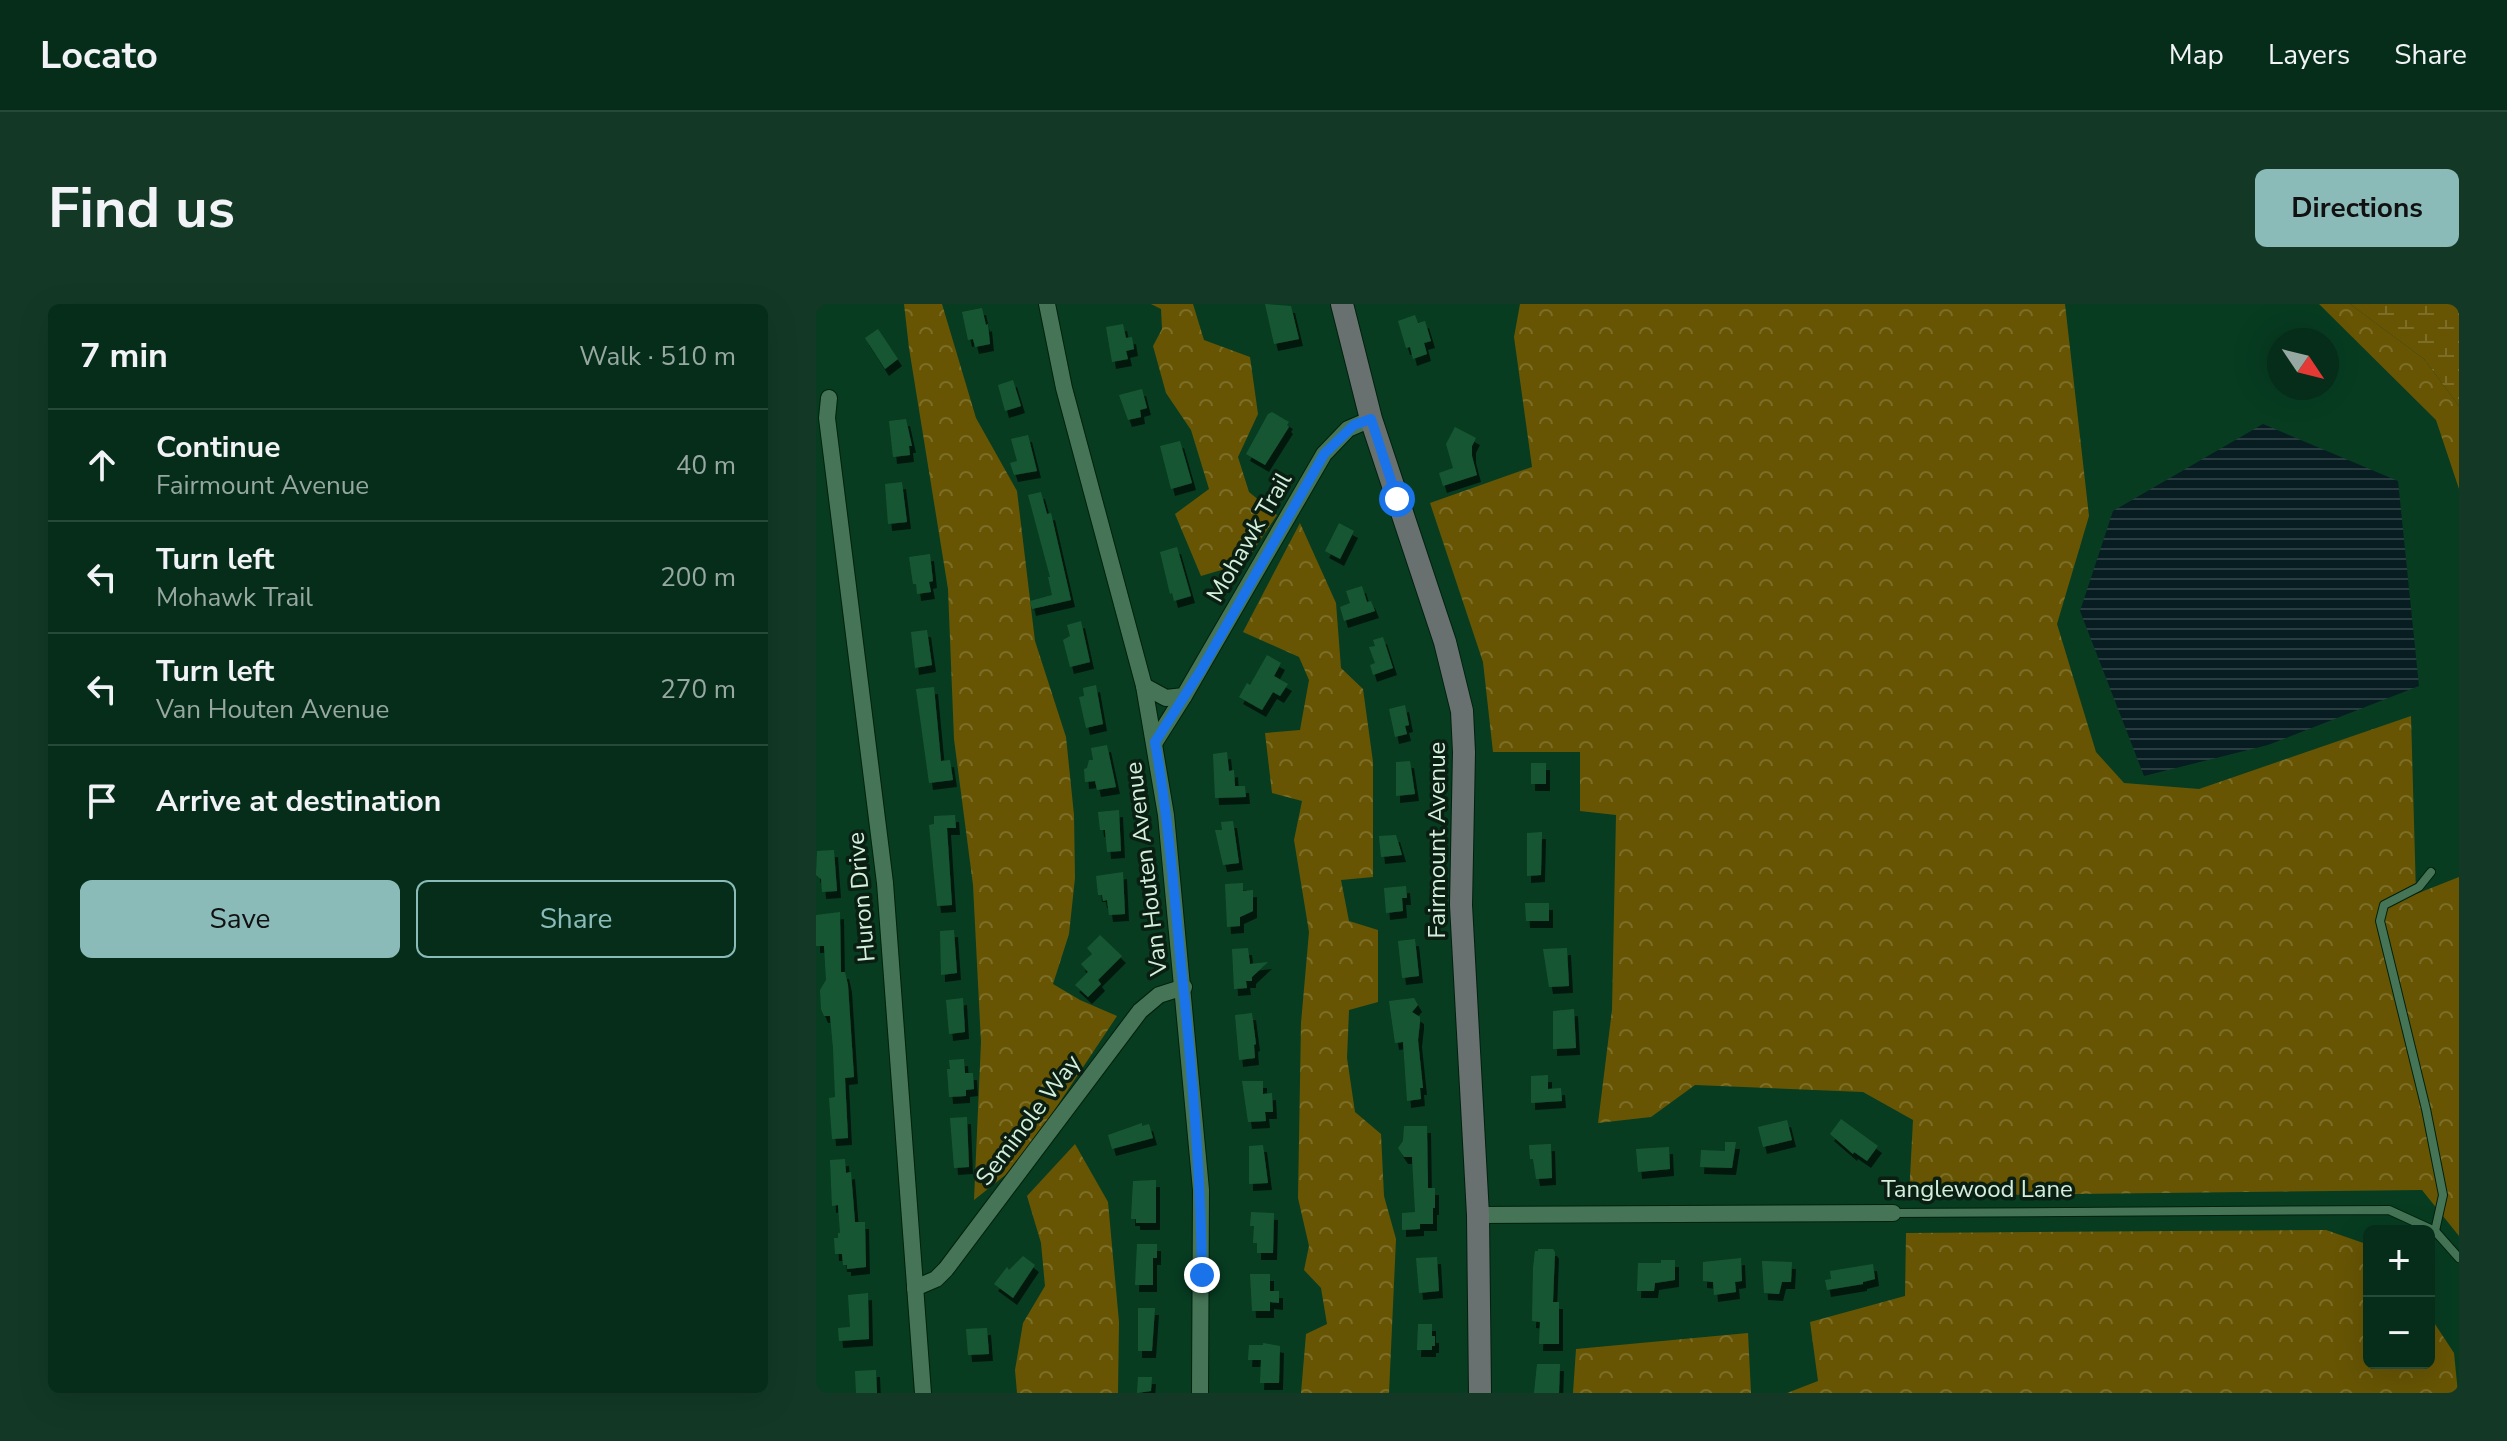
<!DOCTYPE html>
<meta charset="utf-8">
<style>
body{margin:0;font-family:"Nunito Sans",sans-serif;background:#133926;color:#f1f3f6}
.controls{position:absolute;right:24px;bottom:24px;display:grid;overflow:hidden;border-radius:12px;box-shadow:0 8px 32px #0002}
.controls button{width:72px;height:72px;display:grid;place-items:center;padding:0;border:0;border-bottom:2px solid #264938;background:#052d19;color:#f1f3f6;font:40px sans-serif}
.compass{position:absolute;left:1451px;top:24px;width:72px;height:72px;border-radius:50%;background:#052d19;box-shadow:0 8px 32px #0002;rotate:125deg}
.stop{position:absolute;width:24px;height:24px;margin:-18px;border:6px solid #1a73e8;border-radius:50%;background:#fff}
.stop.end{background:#1a73e8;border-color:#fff;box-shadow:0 2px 8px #0008}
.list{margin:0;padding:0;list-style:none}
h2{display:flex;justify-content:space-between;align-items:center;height:104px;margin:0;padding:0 32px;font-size:34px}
h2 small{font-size:26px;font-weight:400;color:#97a8a2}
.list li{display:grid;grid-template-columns:52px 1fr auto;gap:24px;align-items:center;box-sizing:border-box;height:112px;padding:0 32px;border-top:2px solid #264938}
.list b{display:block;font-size:30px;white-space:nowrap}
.list p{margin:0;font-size:26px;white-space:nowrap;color:#97a8a2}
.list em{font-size:26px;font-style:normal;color:#97a8a2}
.actions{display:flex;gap:16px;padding:24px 32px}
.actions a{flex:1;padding:18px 0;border:2px solid #8bbbb9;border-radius:12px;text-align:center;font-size:28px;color:#8bbbb9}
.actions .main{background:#8bbbb9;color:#111}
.icon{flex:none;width:44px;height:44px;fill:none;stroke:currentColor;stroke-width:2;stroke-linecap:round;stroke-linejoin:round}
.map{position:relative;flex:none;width:1643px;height:1089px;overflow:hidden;border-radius:12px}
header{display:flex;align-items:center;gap:48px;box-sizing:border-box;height:112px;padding:0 40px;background:#052d19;border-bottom:2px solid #264938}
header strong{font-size:38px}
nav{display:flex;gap:44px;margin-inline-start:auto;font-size:28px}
.intro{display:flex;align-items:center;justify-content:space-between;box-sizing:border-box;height:192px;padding:0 48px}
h1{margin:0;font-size:56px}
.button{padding:20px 36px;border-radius:12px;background:#8bbbb9;color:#111;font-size:28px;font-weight:700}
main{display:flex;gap:48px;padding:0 48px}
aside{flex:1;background:#052d19;border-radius:12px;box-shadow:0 8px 32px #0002}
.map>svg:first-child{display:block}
.forest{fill:url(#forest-crowns)}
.wetland{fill:url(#wetland-marsh)}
.water{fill:url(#water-rules)}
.building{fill:#175733;filter:url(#shadow)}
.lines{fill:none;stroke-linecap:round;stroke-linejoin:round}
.service-casing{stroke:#00210d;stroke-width:10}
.minor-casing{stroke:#00210d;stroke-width:18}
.secondary-casing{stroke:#00210d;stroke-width:24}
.service{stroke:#457556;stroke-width:8}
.minor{stroke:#457556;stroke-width:16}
.secondary{stroke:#697170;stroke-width:22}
.route{stroke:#1a73e8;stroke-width:10}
.labels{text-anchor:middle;stroke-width:7;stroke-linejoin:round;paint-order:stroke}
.street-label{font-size:24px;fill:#d4eedc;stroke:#0a1f12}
</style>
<header>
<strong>Locato</strong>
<nav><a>Map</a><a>Layers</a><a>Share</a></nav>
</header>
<div class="intro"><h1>Find us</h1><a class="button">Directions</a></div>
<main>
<aside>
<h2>7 min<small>Walk · 510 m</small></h2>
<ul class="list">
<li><svg class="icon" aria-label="ahead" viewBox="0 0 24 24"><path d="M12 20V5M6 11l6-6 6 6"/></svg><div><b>Continue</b><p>Fairmount Avenue</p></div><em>40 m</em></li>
<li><svg class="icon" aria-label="left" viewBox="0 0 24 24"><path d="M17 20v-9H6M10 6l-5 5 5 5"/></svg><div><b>Turn left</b><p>Mohawk Trail</p></div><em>200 m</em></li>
<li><svg class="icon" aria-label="left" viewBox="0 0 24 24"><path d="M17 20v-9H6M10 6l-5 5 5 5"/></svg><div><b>Turn left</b><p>Van Houten Avenue</p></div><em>270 m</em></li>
<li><svg class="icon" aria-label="arrive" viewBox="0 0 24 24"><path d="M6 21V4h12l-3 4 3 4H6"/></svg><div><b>Arrive at destination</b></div></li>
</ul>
<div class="actions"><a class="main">Save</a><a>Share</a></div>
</aside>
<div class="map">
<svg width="1643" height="1089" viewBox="0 0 1643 1089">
<defs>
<pattern id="forest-crowns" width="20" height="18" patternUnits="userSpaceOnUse" patternTransform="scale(2)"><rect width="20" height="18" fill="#675504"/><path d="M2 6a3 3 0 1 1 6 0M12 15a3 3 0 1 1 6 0" fill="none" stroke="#7c6e28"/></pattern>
<pattern id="wetland-marsh" width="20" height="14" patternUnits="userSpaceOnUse" patternTransform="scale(2)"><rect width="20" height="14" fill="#675504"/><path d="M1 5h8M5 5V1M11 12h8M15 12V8" fill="none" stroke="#7c6e28"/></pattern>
<pattern id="water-rules" width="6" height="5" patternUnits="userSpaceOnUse" patternTransform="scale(2)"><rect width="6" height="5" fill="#071d22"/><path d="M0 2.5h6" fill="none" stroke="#2a3e42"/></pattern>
<filter id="shadow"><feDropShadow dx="4" dy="7" stdDeviation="0" flood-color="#0009"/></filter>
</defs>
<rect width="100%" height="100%" fill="#073c21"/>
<g class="forest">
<polygon points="88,0 126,0 160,114 201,187 219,337 250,433 258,511 259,574 253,630 237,680 264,696 301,712 202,861 158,896 165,738 157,581 138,435 132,285 93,44"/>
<polygon points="335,0 377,0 388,36 434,53 442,110 422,153 433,188 461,211 429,259 385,272 359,210 393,185 375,126 350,89 337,42 346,25 345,5"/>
<polygon points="704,0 1249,0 1273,212 1241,320 1280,448 1308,479 1383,485 1595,412 1600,590 1643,573 1643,932 1606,886 1093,892 1097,816 1047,788 879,781 835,813 782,819 796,706 800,511 764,507 764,448 677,448 667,358 614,199 716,163 698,33"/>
<polygon points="1503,0 1534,0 1608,55 1643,102 1643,185 1620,116"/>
<polygon points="484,219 520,299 525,364 547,385 557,458 557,573 525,576 533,617 562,626 562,698 533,706 531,754 539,808 565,830 568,892 580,935 573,1089 485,1089 490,1030 511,1020 505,984 488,966 493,942 482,894 485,719 493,628 478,536 486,497 456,489 449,429 484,426 493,376 483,353 427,328"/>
<polygon points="259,840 292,898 303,1018 302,1089 201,1089 199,1066 207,1019 229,982 225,939 211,892"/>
<polygon points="1510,926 1553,941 1553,1059 1613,1059 1613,1011 1638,1049 1642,1089 971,1089 1002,1077 994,1018 1089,992 1090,929"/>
<polygon points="932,1029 935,1089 757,1089 760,1045"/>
</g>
<polygon class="wetland" points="1534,0 1643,0 1643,102 1608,55"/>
<polygon class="water" points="1447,120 1582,177 1603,382 1452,441 1328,472 1264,307 1297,207"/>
<g class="building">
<polygon points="449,0 475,2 483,35 458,40"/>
<polygon points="166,4 170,21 172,20 174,40 159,43 157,35 152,36 146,8"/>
<polygon points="599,11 602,19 609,17 615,37 608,39 611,50 597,55 594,43 590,44 582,17"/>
<polygon points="307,20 310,34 316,33 318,45 310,47 312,55 296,58 290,23"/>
<polygon points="62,25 82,55 69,65 49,34"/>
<polygon points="197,76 205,102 189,107 182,81"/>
<polygon points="326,85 331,104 324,106 325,113 312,116 303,91"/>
<polygon points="456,108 473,118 471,121 473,123 449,161 430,150 452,110"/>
<polygon points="90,115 96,142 93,142 94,151 77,153 73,117"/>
<polygon points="639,123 660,134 656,142 656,152 661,171 627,182 623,169 637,164 630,140"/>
<polygon points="212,131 221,167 198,171 194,159 201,157 195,135"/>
<polygon points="364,137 376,179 355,185 344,142"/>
<polygon points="86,178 91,218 72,220 69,180"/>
<polygon points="225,188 231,210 235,209 255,296 216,305 214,297 236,291 232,273 234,273 212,191"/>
<polygon points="523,219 538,227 524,255 509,247"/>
<polygon points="361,243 375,292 358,297 356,289 354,290 344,248"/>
<polygon points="114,250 117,277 113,278 115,288 101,290 100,280 97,280 93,253"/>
<polygon points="546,282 551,298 555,297 559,307 528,317 524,303 534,299 530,287"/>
<polygon points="265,317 274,358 254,363 247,336 254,332 251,321"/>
<polygon points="111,326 116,361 99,364 95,328"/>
<polygon points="567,333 577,364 557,371 554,361 559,359 553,343 559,342 557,336"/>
<polygon points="451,351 465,359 458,372 472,380 464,392 457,388 446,406 423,393 431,379 434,381"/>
<polygon points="280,381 287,420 270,424 263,393 268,392 267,384"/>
<polygon points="118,383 125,457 134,456 137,476 113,479 100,385"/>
<polygon points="589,401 593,421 589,422 591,430 579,433 573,405"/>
<polygon points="291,441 300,483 281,486 279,477 269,478 268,465 271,464 273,456 277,456 275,444"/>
<polygon points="411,448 413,467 418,466 419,482 429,482 430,493 399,494 397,450"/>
<polygon points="594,457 599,490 580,492 580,458"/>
<rect x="715" y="459" width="15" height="21"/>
<polygon points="303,506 305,547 291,548 289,526 284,526 282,508"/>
<polygon points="139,511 140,524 131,524 136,601 121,602 113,521 118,520 118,512"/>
<polygon points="417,517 423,559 407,561 399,526 406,526 405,518"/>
<polygon points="726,528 725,571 711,572 711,529"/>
<polygon points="580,531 586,551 565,553 563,532"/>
<polygon points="18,546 21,587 6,588 5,575 0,571 1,547"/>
<polygon points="307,568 309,610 293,611 291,596 287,597 286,591 282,591 280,572"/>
<polygon points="427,579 427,587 437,586 437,607 424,613 424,622 411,623 409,580"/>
<polygon points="590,582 591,594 586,594 587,607 570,609 568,584"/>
<polygon points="709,599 733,599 733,617 710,617"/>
<polygon points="24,608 25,668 29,668 32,681 38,773 29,774 32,834 16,835 13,794 19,793 17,744 14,712 8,712 5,705 4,686 10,676 8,642 0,642 0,611"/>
<polygon points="138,626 141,669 125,671 124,627"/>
<polygon points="284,631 306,652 282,676 285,680 272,693 259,681 272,668 265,660 276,650 271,644"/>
<polygon points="599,635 603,672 586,674 582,637"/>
<polygon points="432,644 434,660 452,658 436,673 436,677 430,677 431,684 418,685 416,645"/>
<polygon points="751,644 753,682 733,683 727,645"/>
<polygon points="147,694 149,728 133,730 130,696"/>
<polygon points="598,694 602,701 596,708 604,713 604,718 602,736 607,784 604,784 605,795 591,797 587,738 579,739 573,697"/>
<polygon points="758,705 760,744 737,745 737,707"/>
<polygon points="436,709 440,740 438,741 439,754 423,756 419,711"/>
<polygon points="148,755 149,769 157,769 158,785 150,786 150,792 133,793 131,765 134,765 133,756"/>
<polygon points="732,771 732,785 745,784 746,797 715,799 715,772"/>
<polygon points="426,777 447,777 447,790 456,789 457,808 449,808 450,817 432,818"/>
<polygon points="151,813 153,863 138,864 134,814"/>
<polygon points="1025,815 1062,842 1051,857 1038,848 1037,850 1014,830"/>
<polygon points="971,816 976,836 947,843 942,823"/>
<polygon points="326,819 326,822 333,820 337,834 296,845 292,831"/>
<polygon points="588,822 611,822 612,884 619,884 619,904 617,904 617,920 604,920 604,925 586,926 586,909 599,908 596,853 588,853 582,844 587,837"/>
<polygon points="909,838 920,838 916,864 884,863 885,846 909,847"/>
<polygon points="735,840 736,874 720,875 717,855 714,855 713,841"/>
<polygon points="447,841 452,879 433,880 433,842"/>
<polygon points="853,843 854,865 822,868 820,845"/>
<polygon points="29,855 30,869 35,868 39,918 49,918 50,963 31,965 31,961 27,961 26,950 19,950 18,934 22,934 22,929 24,929 22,901 16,902 14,856"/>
<polygon points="340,876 340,919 320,919 320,915 315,915 317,877"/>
<polygon points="435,908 458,909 457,949 441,949 441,939 437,939 438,922 434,922"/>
<polygon points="321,940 341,940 341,954 337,954 337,981 319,981"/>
<polygon points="722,945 737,945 739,948 737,998 743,998 743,1040 723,1040 724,1018 716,1017 717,964 719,947 722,947"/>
<polygon points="207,952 219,961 197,994 178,980 191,963 193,966"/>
<polygon points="621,953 623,987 603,989 600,954"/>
<polygon points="925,954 926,977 919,978 920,988 898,991 897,978 887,977 887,958"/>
<polygon points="845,956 859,956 859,976 839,979 838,987 821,987 822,959 845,959"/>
<polygon points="946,957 976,958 975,978 966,978 963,990 948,989"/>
<polygon points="1057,960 1059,975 1047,978 1047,980 1011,986 1009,976 1015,975 1014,967"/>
<polygon points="434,970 454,970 454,987 463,987 463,999 454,998 454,1007 436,1007"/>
<polygon points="52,989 53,1035 23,1037 22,1024 34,1023 32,991"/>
<polygon points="322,1004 339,1004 336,1047 322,1047"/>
<polygon points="602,1020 616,1020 616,1032 619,1032 619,1042 616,1042 616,1046 601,1046"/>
<polygon points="171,1024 173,1050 152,1051 150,1025"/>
<polygon points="447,1039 464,1042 463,1079 444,1079 445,1056 432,1056 433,1041 447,1041"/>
<polygon points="721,1060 744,1060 743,1089 718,1089"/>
<polygon points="60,1066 61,1089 40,1089 39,1067"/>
<polygon points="322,1073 336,1073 335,1087 321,1089"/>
</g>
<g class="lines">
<defs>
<g id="service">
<polyline points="1615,568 1603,583 1568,601 1564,617 1610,805 1627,891 1619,927"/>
<polyline points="1077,909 1573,906 1619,927 1643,954"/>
</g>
<g id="minor">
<polyline points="231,0 248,84 328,382 350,511 385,886 384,1089"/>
<polyline points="13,94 11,114 69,579 107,1089"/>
<polyline points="328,382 350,394 368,392 508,150 532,125 555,115"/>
<polyline points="339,438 368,392"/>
<polyline points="662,911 1077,909"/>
<polyline points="99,984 120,975 130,965 324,707 343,691 368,683"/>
</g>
<polyline id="secondary" points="526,0 555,115 629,338 646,407 648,448 645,601 662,911 664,1089"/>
</defs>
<use href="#service" class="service-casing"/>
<use href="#minor" class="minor-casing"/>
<use href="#secondary" class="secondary-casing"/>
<use href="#service" class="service"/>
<use href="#minor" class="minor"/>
<use href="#secondary" class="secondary"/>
</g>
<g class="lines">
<path class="route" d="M 386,971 C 385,867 376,764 365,661 C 358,587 352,511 339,438 L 385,366 L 508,150 L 538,121 L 555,115 L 581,195"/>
</g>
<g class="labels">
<g class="street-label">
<text transform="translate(433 233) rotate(-60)" y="8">Mohawk Trail</text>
<text transform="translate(621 536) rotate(-90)" y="8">Fairmount Avenue</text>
<text transform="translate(330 565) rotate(-97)" y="8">Van Houten Avenue</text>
<text transform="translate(45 593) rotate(-95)" y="8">Huron Drive</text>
<text transform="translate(212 816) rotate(-53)" y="8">Seminole Way</text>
<text x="1161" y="893">Tanglewood Lane</text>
</g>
</g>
</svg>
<div class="controls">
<button>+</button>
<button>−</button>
</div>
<svg class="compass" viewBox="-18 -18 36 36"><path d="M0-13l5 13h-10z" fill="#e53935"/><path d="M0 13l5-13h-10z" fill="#97a8a2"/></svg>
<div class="stop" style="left:581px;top:195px"></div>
<div class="stop end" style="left:386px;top:971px"></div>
</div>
</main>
